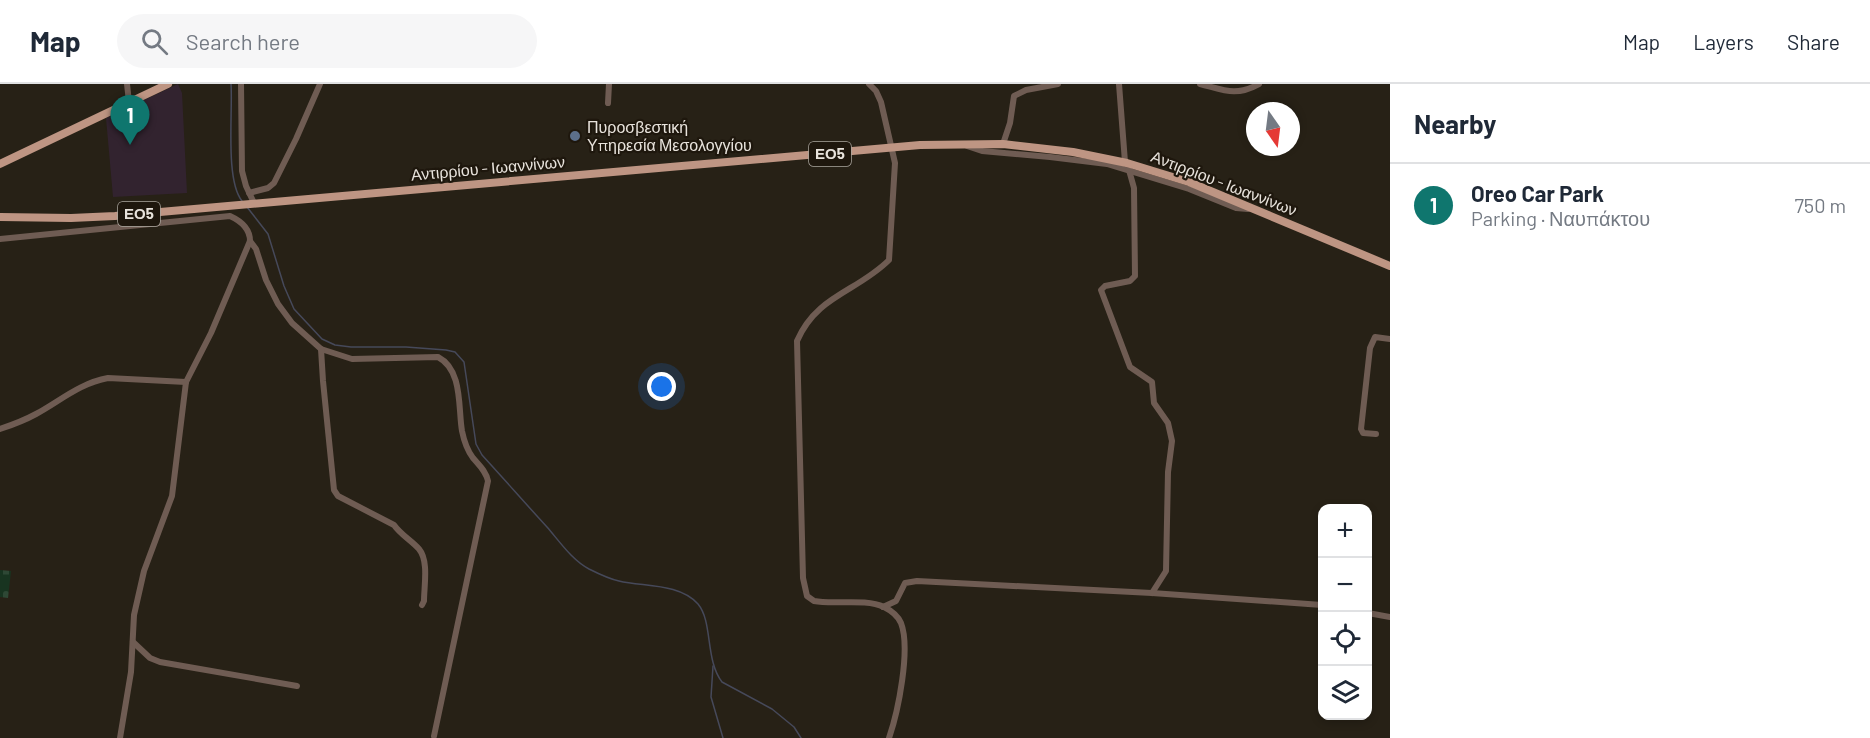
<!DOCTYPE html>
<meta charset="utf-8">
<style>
body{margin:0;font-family:Barlow,sans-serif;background:#f6f6f7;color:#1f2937}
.controls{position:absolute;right:18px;bottom:18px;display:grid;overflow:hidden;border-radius:12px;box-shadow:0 3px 9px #0003}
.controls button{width:54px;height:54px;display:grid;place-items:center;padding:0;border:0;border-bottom:2px solid #e0e1e3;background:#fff;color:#1f2937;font:30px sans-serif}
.compass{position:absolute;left:1246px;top:18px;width:54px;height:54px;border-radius:50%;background:#fff;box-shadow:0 3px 9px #0003;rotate:166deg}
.you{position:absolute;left:662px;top:303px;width:21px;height:21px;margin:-15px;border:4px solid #fff;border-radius:50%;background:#1a73e8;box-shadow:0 0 0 9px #1a73e833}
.badge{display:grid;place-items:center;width:39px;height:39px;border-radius:50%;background:#0f766e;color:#fff;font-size:20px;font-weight:700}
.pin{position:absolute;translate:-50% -50px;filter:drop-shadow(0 2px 3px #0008)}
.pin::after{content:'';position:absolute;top:32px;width:21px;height:18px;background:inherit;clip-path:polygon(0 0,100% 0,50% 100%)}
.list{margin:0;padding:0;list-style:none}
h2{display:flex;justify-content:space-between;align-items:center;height:78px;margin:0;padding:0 24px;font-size:26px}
h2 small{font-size:20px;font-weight:400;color:#747a83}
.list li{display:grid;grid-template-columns:39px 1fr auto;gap:18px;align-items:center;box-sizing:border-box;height:84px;padding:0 24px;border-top:2px solid #e0e1e3}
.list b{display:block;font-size:22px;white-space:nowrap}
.list p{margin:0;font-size:20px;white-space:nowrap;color:#747a83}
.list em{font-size:20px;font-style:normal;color:#747a83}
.icon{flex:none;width:33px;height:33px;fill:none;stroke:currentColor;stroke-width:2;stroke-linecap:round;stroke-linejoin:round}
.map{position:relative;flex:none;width:1390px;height:654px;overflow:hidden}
header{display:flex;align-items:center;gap:36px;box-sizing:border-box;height:84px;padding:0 30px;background:#fff;border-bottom:2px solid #e0e1e3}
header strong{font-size:28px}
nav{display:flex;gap:33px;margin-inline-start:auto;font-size:21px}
.search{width:420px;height:54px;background:#f6f6f7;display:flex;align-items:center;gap:15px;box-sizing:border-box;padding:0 21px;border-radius:33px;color:#747a83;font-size:22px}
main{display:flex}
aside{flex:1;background:#fff}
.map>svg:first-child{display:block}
.commercial{fill:#32232f}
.cemetery{fill:url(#cemetery-stones)}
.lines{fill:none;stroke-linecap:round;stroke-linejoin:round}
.stream{stroke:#46495a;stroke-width:1.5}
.minor{stroke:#6f5c53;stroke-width:6}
.major{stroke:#be9583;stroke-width:8}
.service-dot{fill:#5c6f8a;stroke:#1e170d;stroke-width:2}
.labels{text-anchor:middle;stroke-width:4.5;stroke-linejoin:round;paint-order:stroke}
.shield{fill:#1e170d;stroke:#aba69e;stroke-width:1.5}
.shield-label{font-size:15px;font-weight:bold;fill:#e8e3dc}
.poi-label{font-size:16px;fill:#e8e3dc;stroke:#1e170d;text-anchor:start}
.street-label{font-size:16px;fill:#e8e3dc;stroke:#1e170d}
</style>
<header>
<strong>Map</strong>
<div class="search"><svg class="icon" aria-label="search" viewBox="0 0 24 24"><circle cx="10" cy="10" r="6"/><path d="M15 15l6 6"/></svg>Search here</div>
<nav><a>Map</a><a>Layers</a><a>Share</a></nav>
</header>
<main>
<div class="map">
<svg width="1390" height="654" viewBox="0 0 1390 654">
<defs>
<pattern id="cemetery-stones" width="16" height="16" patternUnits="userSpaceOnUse" patternTransform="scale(1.5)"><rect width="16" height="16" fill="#183420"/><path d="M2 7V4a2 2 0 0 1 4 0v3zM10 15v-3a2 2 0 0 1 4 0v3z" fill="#2e4835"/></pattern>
</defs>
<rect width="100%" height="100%" fill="#272116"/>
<polygon class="commercial" points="178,0 182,9 187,109 113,113 106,34"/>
<polygon class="cemetery" points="0,486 11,487 8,514 0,513"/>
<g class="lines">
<g class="stream">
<path d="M 231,0 C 233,28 225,96 242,117"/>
<path d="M 247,123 L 268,150 L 284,202 L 294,225 L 322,255 L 335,261 L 351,263 L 406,263 L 446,266 L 455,268 L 464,278 L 476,360 L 482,371 C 504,395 525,419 547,443 C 560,458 572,476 589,485 C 599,490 609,495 619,497 C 644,503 679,499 698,520 C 713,538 705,576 722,598 L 772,625 L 794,643 L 801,654"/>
<polyline points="713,582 711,613 723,654"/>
</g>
<g class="minor">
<polyline points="127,0 129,18"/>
<polyline points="241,0 242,87 246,102 254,119"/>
<path d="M 869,0 L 876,7 L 881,18 L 895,79 L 889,176 C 857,208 817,211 797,257 L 803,494 L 807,512 L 814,517 C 834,521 865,514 884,523 C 890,526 898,532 901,539 C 911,565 898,628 889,654"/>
<polyline points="1119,0 1125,78"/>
<path d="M 1200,0 C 1224,6 1235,13 1259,0"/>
<polyline points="608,19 609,0"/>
<polyline points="1003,60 1010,39 1014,12 1026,6 1058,0"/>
<polyline points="967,62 982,67 1050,73 1107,80 1189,105 1236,124 1248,125"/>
<polyline points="1127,79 1134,104 1135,192 1130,197 1105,202 1101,206 1130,283 1152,298 1154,319 1168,339 1172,357 1168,388 1166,487 1152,509"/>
<polyline points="249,109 268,104 274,99 296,55 320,0"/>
<path d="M 0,155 L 230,132 C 241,137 250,145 250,157 L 211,249 L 186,298 L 172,412 L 144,487 L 134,531 L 131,588 L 120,654"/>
<path d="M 250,157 L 256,165 L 266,196 L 278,220 L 292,239 L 321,265 L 352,275 L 438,273 C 463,286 458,324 462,347 C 464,357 467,366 473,374 C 479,381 486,387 488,397 L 434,652"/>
<path d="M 321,265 L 323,297 L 334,406 L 338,412 L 394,441 C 401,451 411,456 419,465 C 429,477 424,502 424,517 L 422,521"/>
<path d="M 0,345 C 12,341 25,336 36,330 C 60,317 80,299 108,294 L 186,298"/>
<polyline points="1376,350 1363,349 1361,345 1370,264 1375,253 1390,255"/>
<polyline points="883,523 896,517 905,499 917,497 1152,509 1322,521"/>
<polyline points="1368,529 1390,533"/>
<polyline points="133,558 150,574 160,578 297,602"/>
</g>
<g class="major">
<polyline points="0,80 168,0"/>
<polyline points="0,133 71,134 115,132 920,61 1003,60 1073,68 1127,79 1189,98 1390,182"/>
</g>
</g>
<circle class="service-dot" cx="575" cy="52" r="6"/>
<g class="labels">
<g class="shield">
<rect x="809" y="58" width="42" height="24" rx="4.5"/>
<rect x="118" y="118" width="42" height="24" rx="4.5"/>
</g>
<g class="shield-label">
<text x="830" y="75">ΕΟ5</text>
<text x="139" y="135">ΕΟ5</text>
</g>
<g class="poi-label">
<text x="587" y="49">Πυροσβεστική<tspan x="587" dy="18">Υπηρεσία Μεσολογγίου</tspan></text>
</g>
<g class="street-label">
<text transform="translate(488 84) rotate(-5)" y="6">Αντιρρίου - Ιωαννίνων</text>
<text transform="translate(1224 99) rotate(21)" y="6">Αντιρρίου - Ιωαννίνων</text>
</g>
</g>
</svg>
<div class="controls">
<button>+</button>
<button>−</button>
<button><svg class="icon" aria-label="locate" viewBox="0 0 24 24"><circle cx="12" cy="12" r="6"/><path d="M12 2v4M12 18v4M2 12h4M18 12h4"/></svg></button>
<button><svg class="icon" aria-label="layers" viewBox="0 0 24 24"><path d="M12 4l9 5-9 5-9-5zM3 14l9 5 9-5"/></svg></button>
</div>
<svg class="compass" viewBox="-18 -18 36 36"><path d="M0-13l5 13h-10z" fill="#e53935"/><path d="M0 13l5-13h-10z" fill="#747a83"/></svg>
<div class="you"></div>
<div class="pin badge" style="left:130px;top:61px">1</div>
</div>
<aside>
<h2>Nearby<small></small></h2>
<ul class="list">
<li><span class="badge">1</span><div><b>Oreo Car Park</b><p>Parking · Ναυπάκτου</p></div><em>750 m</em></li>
</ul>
</aside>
</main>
